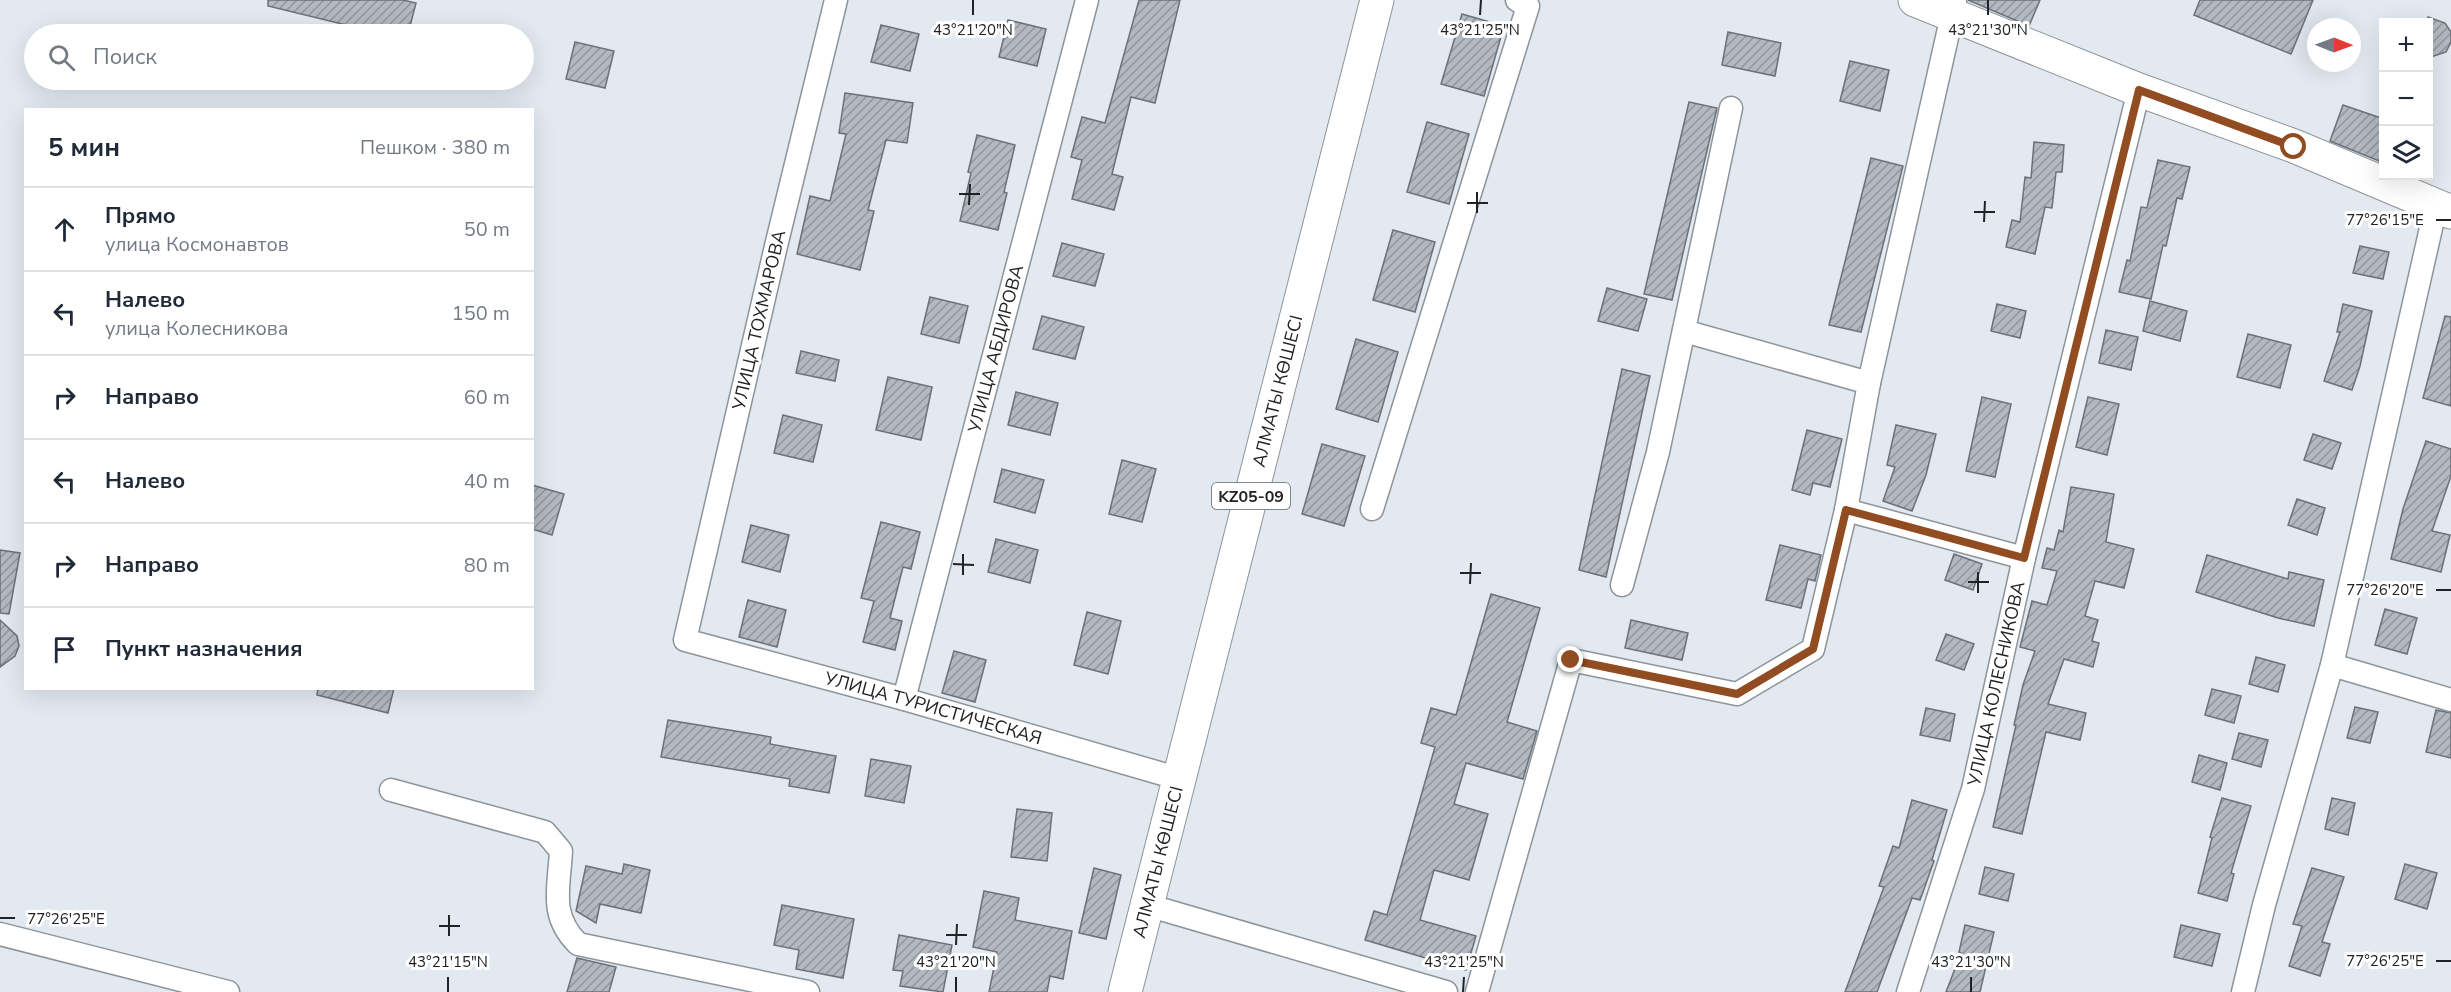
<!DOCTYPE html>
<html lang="ru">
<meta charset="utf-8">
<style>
body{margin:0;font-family:"Nunito Sans",sans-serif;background:#f2f2f3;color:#1f2937}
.controls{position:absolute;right:18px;top:18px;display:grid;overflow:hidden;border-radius:0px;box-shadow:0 6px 24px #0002}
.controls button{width:54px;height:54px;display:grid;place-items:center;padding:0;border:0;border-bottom:2px solid #e0e1e3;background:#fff;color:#1f2937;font:30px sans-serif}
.compass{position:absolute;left:2307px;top:18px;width:54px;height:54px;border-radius:50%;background:#fff;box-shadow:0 6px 24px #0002;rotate:91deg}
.stop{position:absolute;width:18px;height:18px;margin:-14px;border:4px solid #914c22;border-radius:50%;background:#fff}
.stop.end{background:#914c22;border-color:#fff;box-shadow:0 2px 6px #0008}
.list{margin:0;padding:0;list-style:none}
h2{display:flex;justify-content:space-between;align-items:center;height:78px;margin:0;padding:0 24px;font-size:26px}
h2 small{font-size:20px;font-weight:400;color:#747a83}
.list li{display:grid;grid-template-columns:39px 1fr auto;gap:18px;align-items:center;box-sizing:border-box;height:84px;padding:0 24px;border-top:2px solid #e0e1e3}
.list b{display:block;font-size:22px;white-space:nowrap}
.list p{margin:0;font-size:20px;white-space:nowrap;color:#747a83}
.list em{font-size:20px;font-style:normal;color:#747a83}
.icon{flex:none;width:33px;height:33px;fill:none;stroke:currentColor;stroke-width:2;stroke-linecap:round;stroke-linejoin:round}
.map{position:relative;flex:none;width:2451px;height:992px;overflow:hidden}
.search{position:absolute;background:#fff;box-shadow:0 6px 24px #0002;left:24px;top:24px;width:510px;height:66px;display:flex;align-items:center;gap:15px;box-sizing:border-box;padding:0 21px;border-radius:33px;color:#747a83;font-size:22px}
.panel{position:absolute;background:#fff;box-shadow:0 6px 24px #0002;left:24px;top:108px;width:510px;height:582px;border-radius:0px}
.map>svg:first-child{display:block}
.building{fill:url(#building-hatch);stroke:#6b7178;stroke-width:1.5}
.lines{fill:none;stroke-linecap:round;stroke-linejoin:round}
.street-casing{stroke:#8d949a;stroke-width:25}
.secondary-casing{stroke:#8d949a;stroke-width:35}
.primary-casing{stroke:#8d949a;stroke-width:35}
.street{stroke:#fff;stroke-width:22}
.secondary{stroke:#fff;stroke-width:33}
.primary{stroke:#fff;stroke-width:33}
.route{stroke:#914c22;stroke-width:8}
.ticks{fill:none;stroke:#202225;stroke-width:2}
.labels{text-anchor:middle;stroke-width:6;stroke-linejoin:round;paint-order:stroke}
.shield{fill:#fff;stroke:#636466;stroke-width:1.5}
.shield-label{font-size:16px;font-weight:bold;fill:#202225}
.street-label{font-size:18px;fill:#202225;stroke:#fff}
.ticks-label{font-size:15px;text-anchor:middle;fill:#202225;stroke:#fff;stroke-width:6;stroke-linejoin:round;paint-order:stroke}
</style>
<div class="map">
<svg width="2451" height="992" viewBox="0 0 2451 992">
<defs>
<pattern id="building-hatch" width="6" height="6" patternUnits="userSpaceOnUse" patternTransform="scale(1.5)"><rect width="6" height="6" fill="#b2b9c0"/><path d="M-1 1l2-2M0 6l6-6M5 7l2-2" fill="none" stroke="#90969c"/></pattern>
</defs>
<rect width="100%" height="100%" fill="#e2e9f0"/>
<g class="building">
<polygon points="268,0 403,0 416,3 408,34 383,34 268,6"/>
<polygon points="1139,0 1180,0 1155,103 1131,97 1112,174 1123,177 1114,210 1072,199 1082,160 1071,157 1082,117 1105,123"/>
<polygon points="1968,0 2040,0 2029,26"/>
<polygon points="2200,0 2313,0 2291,54 2194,15"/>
<polygon points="1462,14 1504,26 1484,96 1441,84"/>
<polygon points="2428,17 2445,23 2451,32 2451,42 2446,52 2428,58"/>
<polygon points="1008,20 1046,29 1037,66 999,57"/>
<polygon points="881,25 919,34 910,71 871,62"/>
<polygon points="1728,32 1781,43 1775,76 1722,65"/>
<polygon points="575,42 614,51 605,88 566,79"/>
<polygon points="1850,61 1889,70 1880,111 1840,101"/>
<polygon points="845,93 913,103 907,143 886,140 868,210 874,211 860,270 797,254 810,196 830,201 846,134 839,133"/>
<polygon points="1689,102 1717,108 1672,300 1644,294"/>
<polygon points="2343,105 2384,119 2384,163 2330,141"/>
<polygon points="1427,122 1469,134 1449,204 1407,192"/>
<polygon points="977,135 1015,145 1004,192 1007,193 998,230 960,221 971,173 968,172"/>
<polygon points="2034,142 2064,145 2062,172 2056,172 2052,208 2045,207 2035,254 2006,247 2012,220 2020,222 2025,177 2031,178"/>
<polygon points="1871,158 1903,166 1861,332 1829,325"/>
<polygon points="2158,160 2190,167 2182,199 2177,198 2166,246 2163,245 2151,299 2119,292 2127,260 2130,261 2141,207 2147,208"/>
<polygon points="1393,230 1435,242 1415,312 1373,300"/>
<polygon points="1062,243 1104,254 1095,286 1053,276"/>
<polygon points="2360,246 2389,252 2383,279 2353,273"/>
<polygon points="1607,288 1647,299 1638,331 1598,321"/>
<polygon points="930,297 968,306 959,343 921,334"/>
<polygon points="2150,301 2187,311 2180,341 2143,331"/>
<polygon points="1997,304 2026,311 2020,338 1991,331"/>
<polygon points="2343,304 2372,311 2360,366 2352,390 2324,381 2340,332 2337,332"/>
<polygon points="1042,316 1084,327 1075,359 1033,349"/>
<polygon points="2445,316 2451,317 2451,406 2423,398"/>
<polygon points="2106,330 2138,337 2131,370 2099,363"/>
<polygon points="2248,334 2291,345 2280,388 2237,377"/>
<polygon points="1356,339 1398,352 1378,422 1336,409"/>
<polygon points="801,351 839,360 835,381 796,373"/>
<polygon points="1622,369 1650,376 1606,577 1579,570"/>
<polygon points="888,377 932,387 921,440 876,430"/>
<polygon points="1016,392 1058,403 1050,435 1008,425"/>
<polygon points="1982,397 2011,404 1995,477 1966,471"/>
<polygon points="2088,397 2119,404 2107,455 2076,447"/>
<polygon points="783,415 822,425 813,462 774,453"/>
<polygon points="1896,425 1936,434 1926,475 1912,511 1883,501 1895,467 1887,465"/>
<polygon points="1807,430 1842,439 1830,487 1813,483 1810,495 1792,490"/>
<polygon points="2313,434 2341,443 2332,469 2304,460"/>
<polygon points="2426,441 2451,449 2451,476 2432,531 2450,535 2441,572 2391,559 2403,509"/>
<polygon points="1322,444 1365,456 1344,526 1302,514"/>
<polygon points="1122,460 1156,469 1142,522 1109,514"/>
<polygon points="1002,469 1044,480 1035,513 994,502"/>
<polygon points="532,485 564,494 552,535 532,529"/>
<polygon points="2071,487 2114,494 2106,542 2134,549 2124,588 2095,581 2085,616 2098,620 2092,641 2099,643 2093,667 2064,659 2048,704 2086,713 2080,740 2046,732 2022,834 1993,827 2016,725 2014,725 2023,685 2035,651 2020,647 2032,601 2047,605 2057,571 2042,568 2047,548 2054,550 2059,530 2063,532"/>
<polygon points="2297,499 2325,508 2317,535 2288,525"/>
<polygon points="881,522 920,532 911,569 903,567 890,618 902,621 895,650 863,642 874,601 861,598"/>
<polygon points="751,525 789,535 780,572 742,562"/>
<polygon points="996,539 1038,550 1030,583 988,572"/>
<polygon points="1780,545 1821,555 1815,581 1808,579 1801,608 1766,600"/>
<polygon points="0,550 20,553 9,614 0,613"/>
<polygon points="1954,554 1982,564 1973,590 1945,580"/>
<polygon points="2207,555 2288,579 2289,572 2324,580 2314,626 2278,618 2196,592"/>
<polygon points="1491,594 1540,608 1507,722 1537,731 1523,779 1466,763 1454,804 1488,814 1469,880 1434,870 1420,920 1476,936 1466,970 1365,940 1374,911 1387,915 1435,747 1421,743 1431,708 1456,715"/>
<polygon points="748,600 786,610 777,647 739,637"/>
<polygon points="2385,609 2417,618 2407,654 2375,645"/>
<polygon points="1087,612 1121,621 1108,674 1074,665"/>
<polygon points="0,620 17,636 19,646 15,656 0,667"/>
<polygon points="1631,620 1688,633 1682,660 1625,648"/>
<polygon points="1946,634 1974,644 1964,670 1936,660"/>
<polygon points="954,651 986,660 975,702 942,693"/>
<polygon points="2256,657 2285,665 2278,692 2249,684"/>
<polygon points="318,688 394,688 388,713 317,695"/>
<polygon points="2212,689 2241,696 2234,723 2205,715"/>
<polygon points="2355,707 2378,712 2370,743 2347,738"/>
<polygon points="1926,708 1955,714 1950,741 1920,735"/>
<polygon points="2436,710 2451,713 2451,758 2426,752"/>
<polygon points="668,720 771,737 770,744 836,756 829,793 789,786 790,779 661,757"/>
<polygon points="2239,733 2268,740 2261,767 2232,759"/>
<polygon points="2199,755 2227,763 2220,790 2192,782"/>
<polygon points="871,759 911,766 904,803 865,796"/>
<polygon points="2222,798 2251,806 2231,873 2234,874 2227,901 2198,893 2212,838 2210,837"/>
<polygon points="2332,798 2355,803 2348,835 2325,829"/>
<polygon points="1912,800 1947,810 1932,860 1934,861 1920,900 1912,898 1877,992 1845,992 1884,887 1879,886 1893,846 1899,848"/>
<polygon points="1017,809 1052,813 1047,861 1011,857"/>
<polygon points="624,864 650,870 641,913 600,904 596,923 576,911 586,866 622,874"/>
<polygon points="2405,864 2437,873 2427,909 2395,899"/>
<polygon points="1985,867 2014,874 2008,901 1979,894"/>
<polygon points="1094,868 1121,875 1106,939 1079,933"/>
<polygon points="2312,868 2344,877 2322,942 2330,944 2320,976 2289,966 2302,926 2293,924"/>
<polygon points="984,891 1019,898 1015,920 1072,931 1063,979 1050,976 1047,992 989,992 997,952 973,947"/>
<polygon points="782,905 854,919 843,978 796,969 799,950 774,945"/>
<polygon points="1965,925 1994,932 1980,992 1946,992 1961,953 1959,952"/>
<polygon points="2181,925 2220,934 2212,966 2174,957"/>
<polygon points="899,935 952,945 943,992 900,986 903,971 893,970"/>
<polygon points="577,958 616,967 609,992 567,992"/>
</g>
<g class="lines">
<defs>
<g id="street">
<path id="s1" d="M 836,0 L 776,246 L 685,640 L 904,699 L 1180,779"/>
<polyline points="1684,331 1869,383"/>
<polyline points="1372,509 1528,6 1517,0"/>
<polyline points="1846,510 2024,558"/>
<polyline points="1622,585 1658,452 1731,108"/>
<polyline points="2332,665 2451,700"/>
<path id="s2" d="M 904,699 L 1087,0"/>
<path d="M 391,790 L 545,832 L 561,851 C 559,889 549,915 578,944 L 808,992"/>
<polyline points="1147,905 1446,992"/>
<polyline points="0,934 228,992"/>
<polyline points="1477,992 1571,660 1737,694 1813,649 1846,510 1869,383 1955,2"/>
<path id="s3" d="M 1908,992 L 1973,789 L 2024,558 L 2139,90"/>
<polyline points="2243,992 2264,905 2332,665 2436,206"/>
</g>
<polyline id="secondary" points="1915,0 2139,90 2294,146 2451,212"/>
<g id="primary">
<path id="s4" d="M 1125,992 L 1377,0"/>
</g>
</defs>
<use href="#street" class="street-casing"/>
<use href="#secondary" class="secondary-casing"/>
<use href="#primary" class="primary-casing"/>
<use href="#street" class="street"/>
<use href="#secondary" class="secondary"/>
<use href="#primary" class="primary"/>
</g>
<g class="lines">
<polyline class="route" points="1571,660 1737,694 1813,649 1846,510 2024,558 2139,90 2294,147"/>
</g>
<path class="ticks" d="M 973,15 L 973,0M 1480,15 L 1481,0M 1988,15 L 1988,0M 959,194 L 980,194M 1467,203 L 1488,203M 969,205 L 970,184M 1974,212 L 1995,212M 1477,213 L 1477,192M 2436,220 L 2451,220M 1984,222 L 1985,201M 953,564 L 974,565M 1460,573 L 1481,573M 963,575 L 963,554M 1968,582 L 1989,582M 1470,584 L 1471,563M 2436,590 L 2451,590M 1978,593 L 1978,572M 0,918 L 15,918M 439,926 L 460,926M 946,935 L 967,935M 449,936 L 449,915M 956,945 L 957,924M 2436,961 L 2451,961M 448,992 L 448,977M 956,992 L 956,977M 1463,992 L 1464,977M 1971,992 L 1971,977"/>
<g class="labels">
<rect class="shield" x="1212" y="483" width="78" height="26" rx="4.5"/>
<g class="shield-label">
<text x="1251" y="502">KZ05-09</text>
</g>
<g class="street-label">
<text transform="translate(759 320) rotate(-77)" y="6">УЛИЦА ТОХМАРОВА</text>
<text dy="6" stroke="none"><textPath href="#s2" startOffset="362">УЛИЦА АБДИРОВА</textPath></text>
<text dy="6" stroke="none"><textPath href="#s4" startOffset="620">АЛМАТЫ КӨШЕСІ</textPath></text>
<text dy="6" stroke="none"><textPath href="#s3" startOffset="321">УЛИЦА КОЛЕСНИКОВА</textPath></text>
<text dy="6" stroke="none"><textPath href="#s1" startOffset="915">УЛИЦА ТУРИСТИЧЕСКАЯ</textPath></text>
<text dy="6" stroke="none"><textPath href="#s4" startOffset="134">АЛМАТЫ КӨШЕСІ</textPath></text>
</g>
</g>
<g class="ticks-label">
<text x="973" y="35">43°21'20"N</text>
<text x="1480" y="35">43°21'25"N</text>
<text x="1988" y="35">43°21'30"N</text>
<text x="2385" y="225">77°26'15"E</text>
<text x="2385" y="595">77°26'20"E</text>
<text x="66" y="924">77°26'25"E</text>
<text x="2385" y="966">77°26'25"E</text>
<text x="448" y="967">43°21'15"N</text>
<text x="956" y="967">43°21'20"N</text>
<text x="1464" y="967">43°21'25"N</text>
<text x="1971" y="967">43°21'30"N</text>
</g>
</svg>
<div class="controls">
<button>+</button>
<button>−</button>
<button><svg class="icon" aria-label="layers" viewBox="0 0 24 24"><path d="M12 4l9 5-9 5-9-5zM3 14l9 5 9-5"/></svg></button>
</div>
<svg class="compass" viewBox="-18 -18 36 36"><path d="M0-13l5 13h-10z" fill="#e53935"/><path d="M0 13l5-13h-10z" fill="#747a83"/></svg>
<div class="stop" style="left:2294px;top:147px"></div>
<div class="stop end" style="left:1571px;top:660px"></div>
<div class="search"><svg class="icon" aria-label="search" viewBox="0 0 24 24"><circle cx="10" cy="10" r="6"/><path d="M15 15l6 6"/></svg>Поиск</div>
<section class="panel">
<h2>5 мин<small>Пешком · 380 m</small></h2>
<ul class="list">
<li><svg class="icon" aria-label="ahead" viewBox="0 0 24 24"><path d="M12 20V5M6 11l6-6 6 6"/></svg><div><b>Прямо</b><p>улица Космонавтов</p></div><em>50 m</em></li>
<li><svg class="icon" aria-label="left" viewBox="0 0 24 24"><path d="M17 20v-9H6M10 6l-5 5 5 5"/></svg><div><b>Налево</b><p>улица Колесникова</p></div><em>150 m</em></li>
<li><svg class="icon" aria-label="right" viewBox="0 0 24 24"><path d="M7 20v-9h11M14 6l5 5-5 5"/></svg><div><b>Направо</b></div><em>60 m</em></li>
<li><svg class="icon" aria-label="left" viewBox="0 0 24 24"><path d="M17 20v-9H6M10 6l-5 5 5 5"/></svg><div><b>Налево</b></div><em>40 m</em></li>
<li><svg class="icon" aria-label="right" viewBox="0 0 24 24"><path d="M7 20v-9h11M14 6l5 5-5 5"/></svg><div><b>Направо</b></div><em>80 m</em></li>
<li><svg class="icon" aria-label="arrive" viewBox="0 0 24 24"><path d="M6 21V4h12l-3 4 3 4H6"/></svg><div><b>Пункт назначения</b></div></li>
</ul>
</section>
</div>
